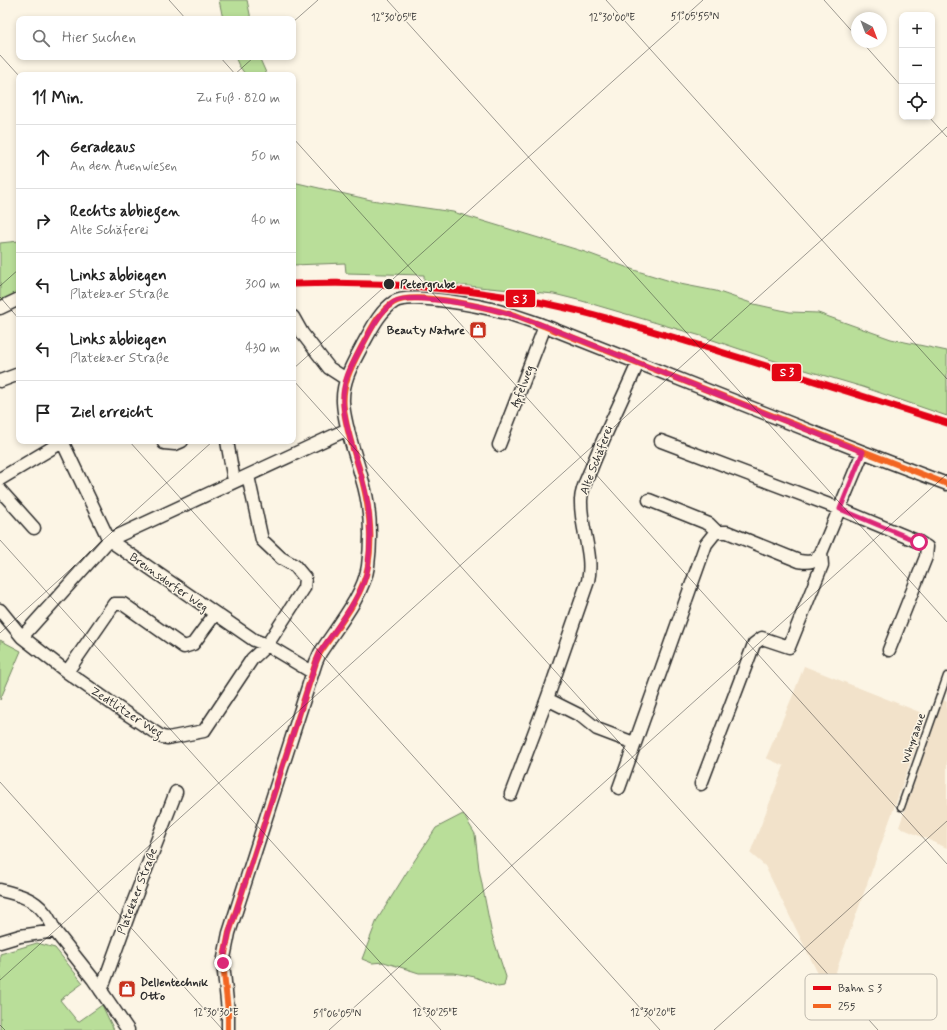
<!DOCTYPE html>
<html lang="de">
<meta charset="utf-8">
<style>
:root{--surface:#fff;--page:#f6f6f6;--text:#222;--muted:#767676;--line:#e0e0e0}
body{margin:0;font-family:Mynerve,sans-serif;background:var(--page);color:var(--text)}
.controls{position:absolute;right:12px;top:12px;display:grid;overflow:hidden;border-radius:8px;box-shadow:0 2px 6px #0003}
.controls button{width:36px;height:36px;display:grid;place-items:center;padding:0;border:0;border-bottom:1px solid var(--line);background:var(--surface);color:var(--text);font:20px sans-serif}
.compass{position:absolute;left:851px;top:12px;width:36px;height:36px;border-radius:50%;background:var(--surface);box-shadow:0 2px 6px #0003;rotate:138deg}
.stop{position:absolute;width:12px;height:12px;margin:-9px;border:3px solid #db2777;border-radius:50%;background:#fff}
.stop.end{background:#db2777;border-color:#fff;box-shadow:0 1px 4px #0008}
.list{margin:0;padding:0;list-style:none}
h2{display:flex;justify-content:space-between;align-items:center;height:52px;margin:0;padding:0 16px;font-size:17px}
h2 small{font-size:13px;font-weight:400;color:var(--muted)}
.list li{display:grid;grid-template-columns:26px 1fr auto;gap:12px;align-items:center;box-sizing:border-box;height:64px;padding:0 16px;border-top:1px solid var(--line)}
.list b{display:block;font-size:15px;white-space:nowrap}
.list p{margin:0;font-size:13px;white-space:nowrap;color:var(--muted)}
.list em{font-size:13px;font-style:normal;color:var(--muted)}
.icon{flex:none;width:22px;height:22px;fill:none;stroke:currentColor;stroke-width:2;stroke-linecap:round;stroke-linejoin:round}
.map{position:relative;flex:none;width:947px;height:1030px;overflow:hidden}
.search{position:absolute;background:var(--surface);box-shadow:0 2px 6px #0003;left:16px;top:16px;width:280px;height:44px;display:flex;align-items:center;gap:10px;box-sizing:border-box;padding:0 14px;border-radius:8px;color:var(--muted);font-size:15px}
.panel{position:absolute;background:var(--surface);box-shadow:0 2px 6px #0003;left:16px;top:72px;width:280px;height:372px;border-radius:8px}
.map>svg:first-child{display:block}
.built{fill:#f2e2ca}
.green{fill:#b9de99;stroke:#728462}
.lines{fill:none;stroke-linecap:round;stroke-linejoin:round}
.service-casing{stroke:#2b2b2b;stroke-width:9}
.minor-casing{stroke:#2b2b2b;stroke-width:15}
.service{stroke:#fcf5e5;stroke-width:6}
.minor{stroke:#fcf5e5;stroke-width:12}
.bus-1-casing{stroke:#fcf5e5;stroke-width:9}
.bus-1{stroke:#f26522;stroke-width:6}
.rail-1-casing{stroke:#fcf5e5;stroke-width:10}
.rail-1{stroke:#e30614;stroke-width:7}
.route{stroke:#db2777;stroke-width:5}
.ticks{fill:none;stroke:#2b2b2b;stroke-width:1;stroke-opacity:0.45}
.stop-dot{fill:#2b2b2b;stroke:#fcf5e5;stroke-width:1.5}
.labels{text-anchor:middle;stroke-width:3;stroke-linejoin:round;paint-order:stroke}
.stop-label{font-size:12px;font-weight:bold;fill:#2b2b2b;stroke:#fcf5e5;text-anchor:start}
.poi-label{font-size:12px;font-weight:bold;fill:#2b2b2b;stroke:#fcf5e5;text-anchor:end}
.street-label{font-size:12px;fill:#2b2b2b;stroke:#fcf5e5}
.key{fill:#fcf5e5;stroke:#bdb8ad;stroke-width:1}
.key-label{font-size:11px;fill:#2b2b2b}
.ticks-label{font-size:10px;text-anchor:middle;fill:#2b2b2b;stroke:#fcf5e5;stroke-width:3;stroke-linejoin:round;paint-order:stroke}
.line-badge{stroke:#fcf5e5;stroke-width:1.5}
.badge-label{font-size:11px;text-anchor:middle;font-weight:bold;fill:#fff}
</style>
<div class="map">
<svg width="947" height="1030" viewBox="0 0 947 1030">
<rect width="100%" height="100%" fill="#fcf5e5"/>
<filter id="ink" filterUnits="userSpaceOnUse"><feTurbulence type="fractalNoise" baseFrequency=".025" numOctaves="2"/><feDisplacementMap in="SourceGraphic" scale="8" xChannelSelector="R" yChannelSelector="G"/><feConvolveMatrix kernelMatrix="1 2 1 2 8 2 1 2 1" color-interpolation-filters="sRGB"/></filter>
<g filter="url(#ink)">
<path class="built" d="M804,666L927,715L828,994L765,866L750,853L784,766L766,758L793,695Z
M943,700L947,702V848L899,827Z"/>
<path class="green" d="M219,0H247L251,19H223Z
M235,57H259L267,75H246L239,66Z
M293,182L371,200L453,212L585,252L634,270L680,284L716,291L754,304L790,312L818,313L891,339L947,351V416L863,387L778,362L701,336L582,301L554,294L424,282V275L346,273L345,263L293,265Z
M19,241V295L0,304V243Z
M0,640L21,651L0,700Z
M463,814L475,834L479,869L492,935L506,977L504,986L498,987L475,977L454,973H419L384,962L372,963L362,959L377,920L407,872L436,828Z
M37,943L55,948L83,983L60,1000L78,1022L102,1005L114,1030H0V954Z"/>
<g class="lines">
<defs>
<path id="service" d="M901,807L947,676"/>
<path id="minor" d="M0,308L19,299
M293,317L302,333L329,368L346,379
M0,381L19,374
M62,441L109,540L254,640L267,645L312,672
M163,441L164,443L175,444L182,441
M227,441L234,481
M661,441L840,509L919,542L927,547L926,557L889,650
M499,445L545,326
M248,476L262,540L281,558L295,566L305,578L304,588L267,645L252,659L204,731L168,738L162,737L124,712L67,672L22,637L109,540L348,429
M0,479L62,442
M0,490L34,528
M649,500L709,524L717,532
M0,610L22,637
M67,672L114,604H123L184,647L193,644L215,614
M547,699L581,716L597,729L634,743
M701,784L754,644L762,638L789,647L822,565L821,553
M619,788L706,544L714,534L717,532H727L799,561C810,563 814,562 821,553L863,452
M511,794L547,699L588,581C594,554 580,528 581,500C581,490 587,478 591,469C605,433 623,398 638,363
M0,890C16,894 34,898 44,912C49,917 52,925 55,931
M0,942L20,936L55,931L93,979L128,1030
M101,991L131,908L176,792
M228,1030V1011L223,963L229,933L316,662L320,653C336,628 364,595 368,566C372,535 371,508 362,479C356,456 344,425 343,402C342,381 353,363 362,346C371,330 379,312 394,302C410,292 482,306 502,312C516,315 530,321 545,326L863,452L947,484"/>
</defs>
<use href="#service" class="service-casing"/>
<use href="#minor" class="minor-casing"/>
<use href="#service" class="service"/>
<use href="#minor" class="minor"/>
<defs>
<path id="bus-1" d="M228,1030V1011L223,963L229,933L316,662L320,653C338,626 362,599 368,566C374,533 368,500 359,468C353,449 346,429 344,409C341,386 351,367 362,346C370,332 378,312 393,303C415,289 493,309 518,316L947,484"/>
</defs>
<use href="#bus-1" class="bus-1-casing"/>
<use href="#bus-1" class="bus-1"/>
<defs>
<path id="rail-1" d="M293,284C370,281 446,286 522,299C590,311 656,332 721,352C796,375 872,399 947,423"/>
</defs>
<use href="#rail-1" class="rail-1-casing"/>
<use href="#rail-1" class="rail-1"/>
</g>
</g>
<g class="lines" filter="url(#ink)">
<path class="route" d="M223,963L229,933L316,662L320,652C336,628 364,595 368,566C372,535 371,508 362,479C356,456 344,425 343,402C342,381 353,363 362,346C371,330 379,312 394,302C410,292 482,306 502,312C516,315 530,321 545,326L863,452L840,509L919,542"/>
</g>
<path class="ticks" d="M169,0L186,19M387,0L947,622M606,0L947,379M824,0L857,37M293,22L318,0M862,42L902,87M0,55L19,76M220,57L236,75M234,75L254,57M929,117L947,137M293,138L947,864M0,286L19,269M0,297L19,319M293,369L703,0M293,380L878,1030M129,441L660,1030M0,540L441,1030M0,633L213,441M0,782L223,1030M0,980L947,127M0,1025L5,1030M329,1030L947,474M714,1030L947,821"/>
<defs>
<symbol id="shop-square" viewBox="-11 -11 22 22"><rect x="-9" y="-9" width="18" height="18" rx="4" fill="#c8321e" stroke="#fcf5e5"/><path d="M-5-2.5h2.3a2.7 3.5 0 0 1 5.4 0H5L5.5 6h-11ZM-1.5-2.5h3a1.5 2.3 0 0 0-3 0Z" fill="#fff"/></symbol>
</defs>
<g fill-rule="evenodd">
<use href="#shop-square" x="468" y="320" width="20" height="20"/>
<use href="#shop-square" x="117" y="979" width="20" height="20"/>
</g>
<circle class="stop-dot" cx="389" cy="284" r="6"/>
<g class="labels">
<g class="stop-label">
<text x="400" y="288">Petergrube</text>
</g>
<g class="poi-label">
<text x="465" y="334">Beauty Nature</text>
<text x="140" y="986" text-anchor="start">Dellentechnik<tspan x="140" dy="14">Otto</tspan></text>
</g>
<g class="street-label">
<text transform="translate(522 386) rotate(-69)" y="4">Apfelweg</text>
<text transform="translate(596 460) rotate(-69)" y="4">Alte Schäferei</text>
<text transform="translate(169 582) rotate(35)" y="4">Breunsdorfer Weg</text>
<text transform="translate(127 712) rotate(33)" y="4">Zedtlitzer Weg</text>
<text transform="translate(913 738) rotate(-71)" y="4">Whyraaue</text>
<text transform="translate(137 891) rotate(-69)" y="4">Platekaer Straße</text>
</g>
</g>
<rect x="805" y="974" width="132" height="46" rx="6" class="key"/>
<rect x="813" y="986" width="18" height="4" fill="#e30614"/>
<rect x="813" y="1004" width="18" height="4" fill="#f26522"/>
<g class="key-label">
<text x="838" y="992">Bahn S 3</text>
<text x="838" y="1010">255</text>
</g>
<g class="ticks-label">
<text x="695" y="20">51°05'55"N</text>
<text x="394" y="21">12°30'05"E</text>
<text x="612" y="21">12°30'00"E</text>
<text x="216" y="1016">12°30'30"E</text>
<text x="435" y="1016">12°30'25"E</text>
<text x="653" y="1016">12°30'20"E</text>
<text x="337" y="1017">51°06'05"N</text>
</g>
<g class="line-badge">
<rect x="505" y="289" width="31" height="19" rx="4" fill="#e30614"/>
<rect x="771" y="363" width="31" height="19" rx="4" fill="#e30614"/>
</g>
<g class="badge-label">
<text x="520" y="303">S 3</text>
<text x="787" y="376">S 3</text>
</g>
</svg>
<div class="controls">
<button>+</button>
<button>−</button>
<button><svg class="icon" aria-label="locate" viewBox="0 0 24 24"><circle cx="12" cy="12" r="6"/><path d="M12 2v4M12 18v4M2 12h4M18 12h4"/></svg></button>
</div>
<svg class="compass" viewBox="-18 -18 36 36"><path d="M0-13l5 13h-10z" fill="#e53935"/><path d="M0 13l5-13h-10z" fill="#767676"/></svg>
<div class="stop" style="left:919px;top:542px"></div>
<div class="stop end" style="left:223px;top:963px"></div>
<div class="search"><svg class="icon" aria-label="search" viewBox="0 0 24 24"><circle cx="10" cy="10" r="6"/><path d="M15 15l6 6"/></svg>Hier suchen</div>
<section class="panel">
<h2>11 Min.<small>Zu Fuß · 820 m</small></h2>
<ul class="list">
<li><svg class="icon" aria-label="ahead" viewBox="0 0 24 24"><path d="M12 20V5M6 11l6-6 6 6"/></svg><div><b>Geradeaus</b><p>An den Auenwiesen</p></div><em>50 m</em></li>
<li><svg class="icon" aria-label="right" viewBox="0 0 24 24"><path d="M7 20v-9h11M14 6l5 5-5 5"/></svg><div><b>Rechts abbiegen</b><p>Alte Schäferei</p></div><em>40 m</em></li>
<li><svg class="icon" aria-label="left" viewBox="0 0 24 24"><path d="M17 20v-9H6M10 6l-5 5 5 5"/></svg><div><b>Links abbiegen</b><p>Platekaer Straße</p></div><em>300 m</em></li>
<li><svg class="icon" aria-label="left" viewBox="0 0 24 24"><path d="M17 20v-9H6M10 6l-5 5 5 5"/></svg><div><b>Links abbiegen</b><p>Platekaer Straße</p></div><em>430 m</em></li>
<li><svg class="icon" aria-label="arrive" viewBox="0 0 24 24"><path d="M6 21V4h12l-3 4 3 4H6"/></svg><div><b>Ziel erreicht</b></div></li>
</ul>
</section>
</div>
